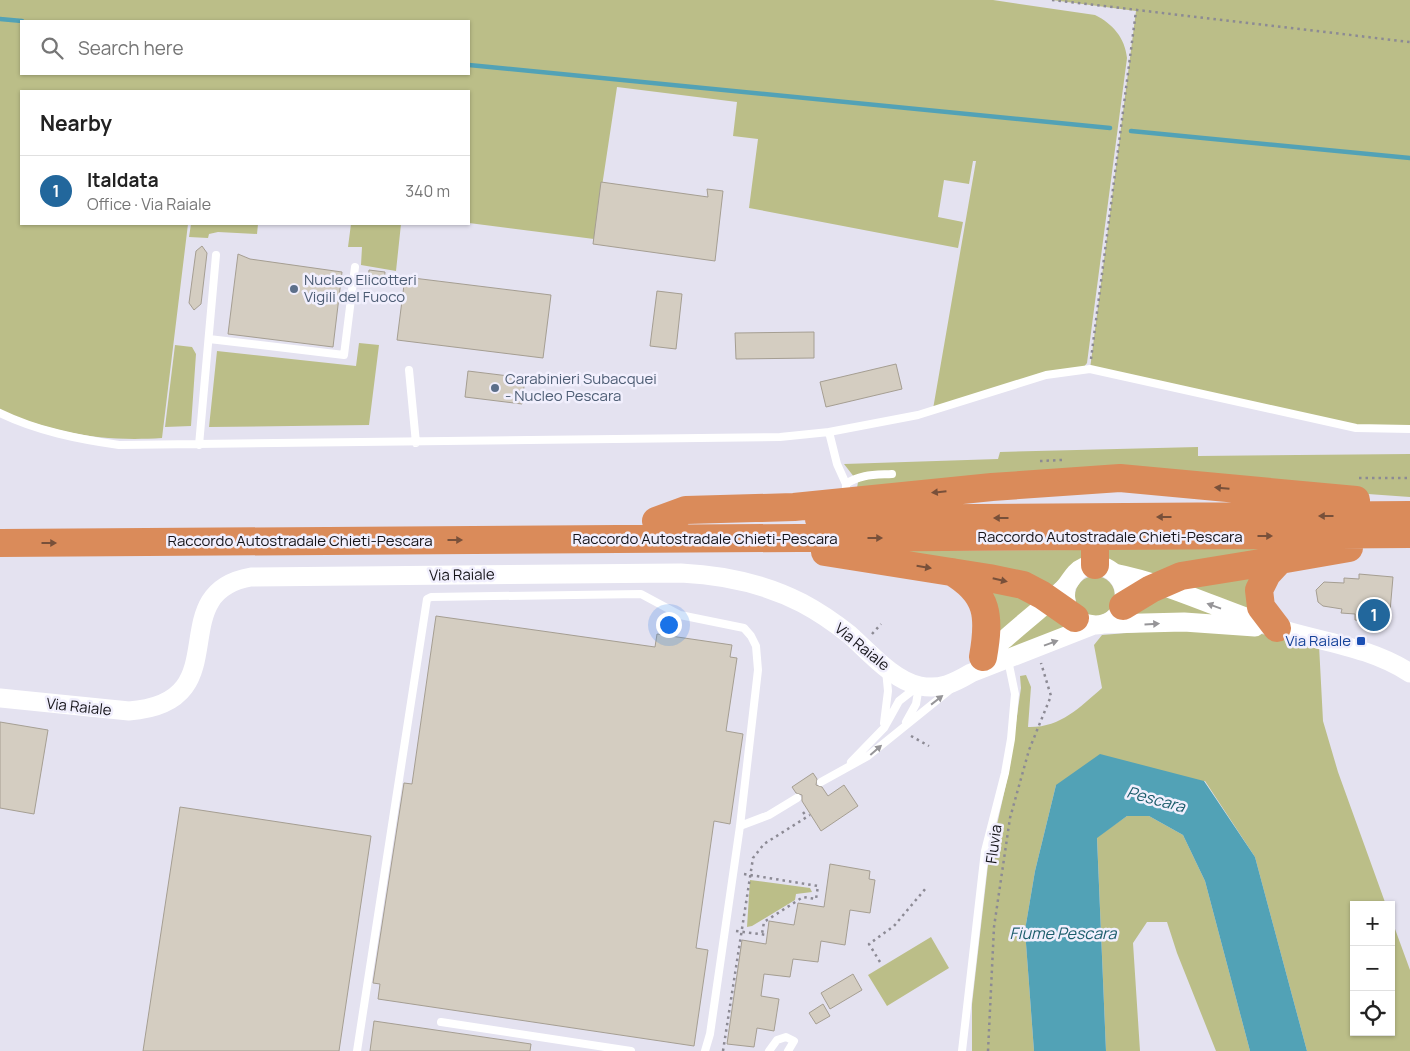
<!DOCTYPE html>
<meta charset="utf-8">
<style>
:root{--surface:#fff;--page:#f6f6f6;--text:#222;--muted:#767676;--line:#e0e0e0;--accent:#22679c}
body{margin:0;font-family:Manrope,sans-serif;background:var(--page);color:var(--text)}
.controls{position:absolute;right:15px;bottom:15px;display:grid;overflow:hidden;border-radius:0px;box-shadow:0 1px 4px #0004}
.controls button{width:45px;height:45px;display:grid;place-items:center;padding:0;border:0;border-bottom:1px solid var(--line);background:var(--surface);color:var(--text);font:25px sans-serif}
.you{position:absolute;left:668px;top:624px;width:18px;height:18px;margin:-12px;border:4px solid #fff;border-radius:50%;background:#1a73e8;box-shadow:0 0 0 8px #1a73e833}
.badge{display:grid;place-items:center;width:32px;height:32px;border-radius:50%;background:var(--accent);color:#fff;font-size:16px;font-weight:700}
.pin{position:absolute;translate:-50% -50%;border:2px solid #fff;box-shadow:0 1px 5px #0006}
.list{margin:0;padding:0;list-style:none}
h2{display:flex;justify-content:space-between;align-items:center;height:65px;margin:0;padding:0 20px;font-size:21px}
h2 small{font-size:16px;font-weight:400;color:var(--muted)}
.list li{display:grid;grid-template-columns:32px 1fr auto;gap:15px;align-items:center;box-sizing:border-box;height:70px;padding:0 20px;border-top:1px solid var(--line)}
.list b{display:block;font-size:19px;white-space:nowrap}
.list p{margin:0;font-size:16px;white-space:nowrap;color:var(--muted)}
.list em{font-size:16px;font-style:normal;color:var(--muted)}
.icon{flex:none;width:28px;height:28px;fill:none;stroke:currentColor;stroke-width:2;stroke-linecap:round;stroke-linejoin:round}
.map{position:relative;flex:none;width:1410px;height:1051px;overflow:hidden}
.search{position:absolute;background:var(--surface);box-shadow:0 1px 4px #0004;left:20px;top:20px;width:450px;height:55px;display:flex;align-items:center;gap:12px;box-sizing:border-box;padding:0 18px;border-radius:0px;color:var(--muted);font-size:19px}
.panel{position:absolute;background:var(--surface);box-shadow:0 1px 4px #0004;left:20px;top:90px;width:450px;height:135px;border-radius:0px}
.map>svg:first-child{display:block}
.green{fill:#bbbe88;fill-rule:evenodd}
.water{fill:#52a2b6}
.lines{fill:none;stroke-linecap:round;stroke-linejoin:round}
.stream{stroke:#52a2b6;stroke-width:4.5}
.building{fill:#d4cdc1;stroke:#a59e92}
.path{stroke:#8c8a94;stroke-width:2.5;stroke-dasharray:2.5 4;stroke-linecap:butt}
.service{stroke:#fff;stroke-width:8}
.tertiary{stroke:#fff;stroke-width:19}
.motorway{stroke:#da8b5a;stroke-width:28}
.oneway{fill:#78503a}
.oneway2{fill:#969598}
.service-dot{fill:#5c6f8a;stroke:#f1effd;stroke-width:2}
.transit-dot{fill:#1a4fb4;stroke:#f1effd;stroke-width:2}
.labels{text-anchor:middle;stroke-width:5;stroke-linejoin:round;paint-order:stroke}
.service-label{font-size:15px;fill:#4e5e75;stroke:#f1effd;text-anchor:start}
.street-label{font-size:15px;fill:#151419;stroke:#f1effd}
.transit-label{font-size:15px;fill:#164399;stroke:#f1effd;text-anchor:end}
.water-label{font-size:16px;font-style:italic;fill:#1c5d6c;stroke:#f1effd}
</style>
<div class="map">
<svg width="1410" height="1051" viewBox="0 0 1410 1051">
<rect width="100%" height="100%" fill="#e4e2f0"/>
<path class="green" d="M0,0H993L1095,15C1113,24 1125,38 1127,58L1087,363L1083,368L933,409L976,161H973L969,184L944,180L938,217L963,222L958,248L749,208L758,139L733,136L737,102L617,87L594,239L469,223V91H21V224H188L162,438C100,442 57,433 0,411ZM21,21H469V74H21Z
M1052,0H1410V429L1356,428L1090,369L1136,11Z
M191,224H258L257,234L218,232L209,234L208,238L189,237Z
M351,224H401L396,271L361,265L362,247H348Z
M359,343L379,345L369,425L209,427L217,351L356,366Z
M175,345L192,347L196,354L191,426L165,427Z
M1198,447V456L1410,454V497L1354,493L857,488L858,482L844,464L998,459L1000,452Z
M1310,548L1158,579L1109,561L1104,549Z
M1082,550L1083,558L1049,589L889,551Z
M1263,569L1258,615L1173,585Z
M1075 596a20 20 0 1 1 40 0a20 20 0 1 1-40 0Z
M981,589L1040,600L992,643Z
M1159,594L1235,619L1120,621Z
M1051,611L1075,629L990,659Z
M1164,630L1251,632L1319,645L1323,721L1338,772L1386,905H1354V1032H1391V918L1410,970V1051H1307L1255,857L1205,781L1056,785L1035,871L1025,930L1034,1051H972V1004L988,865L1009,771L1021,688L1020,676L1026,675L1031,687L1028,727C1060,728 1079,708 1102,688L1094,645L1102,635Z
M1127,816H1149L1183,835L1205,881L1250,1051H1216L1177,953L1167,922H1147L1133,943L1140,1051H1106L1097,837Z
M750,880L810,888L812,892L796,894L795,900L752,926L747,927Z
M931,937L949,968L887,1006L868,975Z"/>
<path class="water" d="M1100,754L1204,781L1255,857L1307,1051H1250L1205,881L1183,835L1149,816H1127L1097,838L1106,1051H1034L1025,930L1035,871L1056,785Z"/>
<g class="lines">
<path class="stream" d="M0,19L22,21
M469,65L1110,128
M1131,131L1410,158"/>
</g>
<path class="building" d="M601,182L708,197L707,189L723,191L715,261L593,244Z
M202,246L207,253L201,304L194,310L189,303L196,251Z
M238,254L250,259L342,272L333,347L228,334Z
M369,270L385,272L384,284L368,282Z
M405,277L551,295L543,358L397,340Z
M657,291L682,294L676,349L650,346Z
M814,332V358L736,359L735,333Z
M896,364L902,389L826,407L820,382Z
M468,371L525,378L522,404L465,397Z
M1359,574L1393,577L1389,623L1355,620V614L1341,613L1342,609L1323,606L1318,602L1316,590L1324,582L1344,583V578L1359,579Z
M436,616L655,647L657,634L732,645L730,657L737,658L726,731L743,734L730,824L714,821L696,948L708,950L694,1046L378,999L380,984L373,983L404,783L412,784Z
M0,722L48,730L34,814L0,808Z
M813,773L817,779L816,785L822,787L828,796L844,785L858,806L821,831L802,801V795L796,793L792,787Z
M180,807L371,836L339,1051H143Z
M830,864L870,871L869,879L875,880L870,913L850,910L845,945L821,941L818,962L793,959L790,977L764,974L761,996L779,999L774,1031L757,1028L754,1047L727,1044L742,940L766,944L769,921L794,925L798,903L824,907Z
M853,974L862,990L830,1009L821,993Z
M823,1004L830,1016L816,1024L809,1013Z
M374,1021L531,1044L530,1051H370Z"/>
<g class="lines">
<path class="path" d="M1052,0L1410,42
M1091,359L1136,11
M1040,461L1062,460
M1359,478H1410
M872,634L881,624
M911,736L929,746
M803,812L807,817
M744,874L818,886L816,899L803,897L764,922L762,934
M736,931L767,935
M880,962L869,944L894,926L926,888
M723,1051L753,858L764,844L810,815
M988,1051L994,927L1010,818L1029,750L1051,696L1041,663"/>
<path class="service" d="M209,339L344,355L355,267
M409,370L416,443
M0,413C37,431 78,439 119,445L780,437L829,432L918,415L1046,375L1090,369L1356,428L1410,429
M829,432L837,464L846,484
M199,445L216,255
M846,497V484C860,474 875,475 892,474
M906,722L916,704L919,686
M884,723L888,691L886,670
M851,762L884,728L899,701L917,687
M821,782L868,756L951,689
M740,826L769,815L797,798
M441,1022L631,1051
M357,1051L427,599L431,597L641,594L680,615L744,628L751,636L756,646L758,670L740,826L710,1034L705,1051
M769,1051L777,1040L786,1037L794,1041L788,1051
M962,1051L985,851L1005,773L1011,739L1015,694L1008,660"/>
<path class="tertiary" d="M1114,573C1170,584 1223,611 1277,628C1322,642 1370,647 1410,673
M1104,624L1184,622L1255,627
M980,660C987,651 997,645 1006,638C1024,622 1043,607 1061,591C1070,584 1072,572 1084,567C1104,559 1127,577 1124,598C1120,639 1059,631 1066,588
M0,698L129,711C242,703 159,593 251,577L681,573C724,575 763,583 802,603C819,612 835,623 850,635C869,652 894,681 920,686C940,690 954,683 971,673L1094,625"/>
<path class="motorway" d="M819,519L1410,515
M656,521L686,510L794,507L992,487L1120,478L1356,500
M0,543L1410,534
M1095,549V565
M825,552L989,578L1023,585L1042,595L1075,618
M952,572C989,594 990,617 983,657
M1123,606L1151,589L1181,576L1280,560
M1277,628L1261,607L1259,590L1267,574L1280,560L1349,548"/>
</g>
<defs><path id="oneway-solid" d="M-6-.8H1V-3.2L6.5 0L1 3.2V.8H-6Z" transform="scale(1.25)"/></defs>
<g class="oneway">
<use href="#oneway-solid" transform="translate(1222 488) rotate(-175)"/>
<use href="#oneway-solid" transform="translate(939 492) rotate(174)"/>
<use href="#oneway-solid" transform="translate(1326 516) rotate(180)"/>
<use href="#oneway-solid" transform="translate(1164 517) rotate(180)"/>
<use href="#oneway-solid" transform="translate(1001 518) rotate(180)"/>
<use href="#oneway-solid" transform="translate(1265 536)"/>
<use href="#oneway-solid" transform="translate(875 538)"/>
<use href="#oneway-solid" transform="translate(455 540)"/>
<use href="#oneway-solid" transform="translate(49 543)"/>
<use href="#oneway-solid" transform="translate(924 567) rotate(9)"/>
<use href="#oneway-solid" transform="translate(1000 580) rotate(13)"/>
</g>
<g class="oneway2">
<use href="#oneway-solid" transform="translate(1214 606) rotate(-160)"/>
<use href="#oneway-solid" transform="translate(1152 624) rotate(-3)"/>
<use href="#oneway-solid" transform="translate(1051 643) rotate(-20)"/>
<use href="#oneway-solid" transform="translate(937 700) rotate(-38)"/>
<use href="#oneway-solid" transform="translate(876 750) rotate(-41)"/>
</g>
<g class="service-dot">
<circle cx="294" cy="289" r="5"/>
<circle cx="495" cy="388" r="5"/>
</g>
<rect class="transit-dot" x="1356" y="636" width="10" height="10" rx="2.5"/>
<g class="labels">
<g class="service-label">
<text x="304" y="285">Nucleo Elicotteri<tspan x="304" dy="17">Vigili del Fuoco</tspan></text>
<text x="505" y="384">Carabinieri Subacquei<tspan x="505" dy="17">- Nucleo Pescara</tspan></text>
</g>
<g class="street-label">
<text x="1110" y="542">Raccordo Autostradale Chieti-Pescara</text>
<text x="705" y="544">Raccordo Autostradale Chieti-Pescara</text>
<text x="300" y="546">Raccordo Autostradale Chieti-Pescara</text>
<text transform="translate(462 575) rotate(-1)" y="5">Via Raiale</text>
<text transform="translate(862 647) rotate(39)" y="5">Via Raiale</text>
<text transform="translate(79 707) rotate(6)" y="5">Via Raiale</text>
<text transform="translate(994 844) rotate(-82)" y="5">Fluvia</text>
</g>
<g class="transit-label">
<text x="1351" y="646">Via Raiale</text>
</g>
<g class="water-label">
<text transform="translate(1156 799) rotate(15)" y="6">Pescara</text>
<text x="1063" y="939">Fiume Pescara</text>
</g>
</g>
</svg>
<div class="controls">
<button>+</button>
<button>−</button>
<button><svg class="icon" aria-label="locate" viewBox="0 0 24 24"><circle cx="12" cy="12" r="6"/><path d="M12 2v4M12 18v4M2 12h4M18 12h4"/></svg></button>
</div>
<div class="you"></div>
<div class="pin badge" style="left:1374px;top:615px">1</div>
<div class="search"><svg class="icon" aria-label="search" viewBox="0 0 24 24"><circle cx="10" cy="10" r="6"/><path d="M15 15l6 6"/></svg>Search here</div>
<section class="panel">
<h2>Nearby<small></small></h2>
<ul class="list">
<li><span class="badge">1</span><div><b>Italdata</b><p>Office · Via Raiale</p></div><em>340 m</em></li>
</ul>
</section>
</div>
